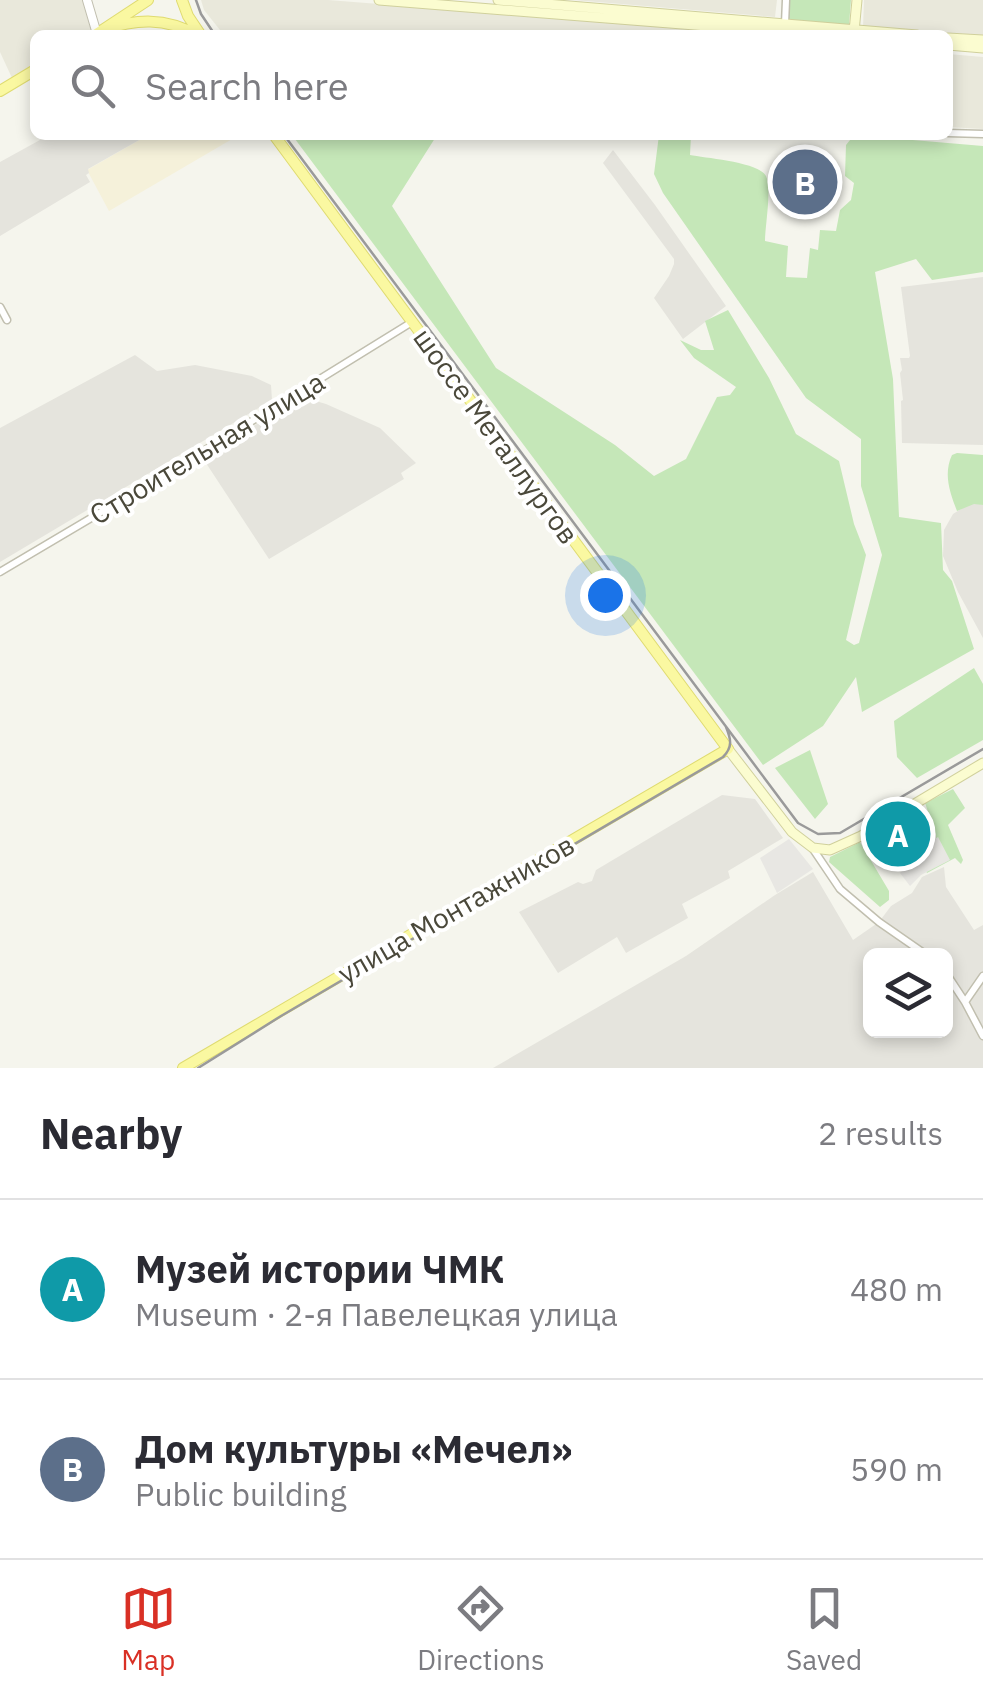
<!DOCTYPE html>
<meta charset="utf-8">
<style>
:root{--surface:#fff;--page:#f2f2f3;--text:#2b2b33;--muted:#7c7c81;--line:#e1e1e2;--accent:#d93025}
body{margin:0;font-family:"IBM Plex Sans",sans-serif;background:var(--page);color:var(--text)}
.controls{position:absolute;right:30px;bottom:30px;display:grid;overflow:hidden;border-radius:15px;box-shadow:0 5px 15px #0003}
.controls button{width:90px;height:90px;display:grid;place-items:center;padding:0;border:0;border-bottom:2px solid var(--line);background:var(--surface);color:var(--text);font:50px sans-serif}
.you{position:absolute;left:605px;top:595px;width:35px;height:35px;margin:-25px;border:8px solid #fff;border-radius:50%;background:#1a73e8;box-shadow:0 0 0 15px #1a73e833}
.badge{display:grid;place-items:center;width:65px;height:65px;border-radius:50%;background:var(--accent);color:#fff;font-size:32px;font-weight:700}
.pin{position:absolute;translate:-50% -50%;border:5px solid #fff;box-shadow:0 2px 10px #0006}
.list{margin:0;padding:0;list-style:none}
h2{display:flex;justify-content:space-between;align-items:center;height:130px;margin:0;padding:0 40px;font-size:42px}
h2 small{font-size:32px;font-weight:400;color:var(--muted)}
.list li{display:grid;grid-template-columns:65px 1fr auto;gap:30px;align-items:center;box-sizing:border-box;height:180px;padding:0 40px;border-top:2px solid var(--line)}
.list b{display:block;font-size:38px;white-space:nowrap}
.list p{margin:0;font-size:32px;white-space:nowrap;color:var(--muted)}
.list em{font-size:32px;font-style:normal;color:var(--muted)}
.icon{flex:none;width:55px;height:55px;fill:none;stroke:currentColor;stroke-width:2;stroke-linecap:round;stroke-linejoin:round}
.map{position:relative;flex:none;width:983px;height:1068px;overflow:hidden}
.search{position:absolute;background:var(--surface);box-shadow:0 5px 15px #0003;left:30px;right:30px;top:30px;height:110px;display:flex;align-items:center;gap:25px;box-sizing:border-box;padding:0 35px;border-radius:15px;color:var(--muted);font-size:38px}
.sheet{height:490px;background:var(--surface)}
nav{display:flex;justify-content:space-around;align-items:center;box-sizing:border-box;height:140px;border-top:2px solid var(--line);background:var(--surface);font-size:28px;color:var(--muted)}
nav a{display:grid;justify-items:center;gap:5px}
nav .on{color:var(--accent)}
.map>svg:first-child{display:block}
.residential{fill:#e9e8db}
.commercial{fill:#f5f1da}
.industrial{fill:#e5e4dd;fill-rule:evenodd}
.green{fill:#c5e7b8}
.parking{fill:#e8e7e3}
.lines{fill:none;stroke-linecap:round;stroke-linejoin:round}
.minor-casing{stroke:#c1bfaf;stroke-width:9}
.tertiary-casing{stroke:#c1bfaf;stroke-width:10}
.secondary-casing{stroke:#d0d09c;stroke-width:11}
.primary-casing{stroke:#dfdb71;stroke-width:12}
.minor{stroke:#fff;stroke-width:6}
.tertiary{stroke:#fff;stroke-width:8}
.secondary{stroke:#fbfcd0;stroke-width:9}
.primary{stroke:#faf8a1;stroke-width:10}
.tram{stroke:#9a9a9a;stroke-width:2.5}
.labels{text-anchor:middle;stroke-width:8;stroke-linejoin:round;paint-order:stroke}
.street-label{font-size:28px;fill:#4a483a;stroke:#fff}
</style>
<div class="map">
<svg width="983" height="1068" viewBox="0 0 983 1068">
<rect width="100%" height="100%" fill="#f5f5ed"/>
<path class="residential" d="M0,0H83L91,31L84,35H35V64L12,78L0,52Z
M201,0H328L775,35H224L204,10Z
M574,0H777L775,17Z
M864,0H983V37L863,28Z
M948,54L983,57V129L948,127Z"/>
<path class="commercial" d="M148,135L153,136L239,135L109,211L87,170Z"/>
<path class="industrial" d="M49,135H148L88,169L89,173L86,175L90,182L0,236V162Z
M613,150L655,205L726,306L683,339L654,298L669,276L674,264V259L603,163Z
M983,277V445L902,443L901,401L903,400L900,373L902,370L900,358H909L910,356L901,287Z
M135,355L157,371L195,365L252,376L271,385L272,400L0,562V428Z
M302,397L326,404L380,428L416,463L401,473L404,479L269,559L202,457Z
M972,502L983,505V638L958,592L943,556L944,530L953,514Z
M722,795L755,799L783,838L728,871L730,878L682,904L688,918L626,953L617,937L558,973L519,912L578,882L583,884L592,881L596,870Z
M944,867L946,887L974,930L983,925V1068H493L686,956L775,895L813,872L853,940L879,922L891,906L912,893L922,877ZM870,956H946V1030H870Z"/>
<path class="green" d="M789,0H851L849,25L787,20Z
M292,135H437L392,206L496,368L615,445L654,476L686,459L717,397L730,395L736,387L694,358L680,340L701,350H714L705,321L728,310L769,378L796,434L839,461L854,524L866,555L846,640L854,645L859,643L882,555L861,486V439L806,398L663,193L654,174L659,135H691L690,155C705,158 759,162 766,176C772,189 765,226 765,241L788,246L786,277L807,278L810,248L818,250L820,230L836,231L840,210L851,200L854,183L845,176L846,145L854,135L983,146V272L932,280L916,259L875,272L893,379L899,517L941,523L943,570L952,581L974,649L862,712L856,677L823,726L763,765Z
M957,453L983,455V505L974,504L957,511C950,493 943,474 952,455Z
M974,668L983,684V740L917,778L897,757L894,721Z
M810,750L828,804L815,819L775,768Z
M953,789L965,808L948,825L963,860L961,864L955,858L927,873L919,859H907L904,855L914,849L921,852L936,844V835L925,803Z
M860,842L889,891V900L880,907L829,862L830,857Z"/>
<path class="parking" d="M938,837L950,860L921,875L910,886L900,873L907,866L903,859Z
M789,839L813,869L777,893L760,858Z"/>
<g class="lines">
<defs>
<path id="minor" d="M785,24L786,0
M948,133L983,134
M0,307L7,320
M0,572L184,463L412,322
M813,849L840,889L879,922L928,956
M946,973L965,1002L983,1036
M965,1002L983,976"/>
<path id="tertiary" d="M87,0L97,34"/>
<path id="secondary" d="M379,0L820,35
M498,0L917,35
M854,32L857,0
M948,38L983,40
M948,45L983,48
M728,749L792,832L813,848L830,850L861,836L983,763"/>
<path id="primary" d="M182,0L188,16L200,34
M103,30C136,19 165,17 197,35
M95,35L148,0
M0,91L35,70
M183,1068L728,749L274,135"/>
</defs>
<use href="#minor" class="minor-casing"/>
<use href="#tertiary" class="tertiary-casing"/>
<use href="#secondary" class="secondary-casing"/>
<use href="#primary" class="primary-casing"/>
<use href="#minor" class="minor"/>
<use href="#tertiary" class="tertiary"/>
<use href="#secondary" class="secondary"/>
<use href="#primary" class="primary"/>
<path class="tram" d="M196,0L201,14L215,35
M284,135L798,823L818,834L840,833L983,749
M198,1068L281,1016L723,757C733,747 731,739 726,727"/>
</g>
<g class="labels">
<g class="street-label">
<text transform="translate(496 436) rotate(54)" y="10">шоссе Металлургов</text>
<text transform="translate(207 448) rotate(-31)" y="10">Строительная улица</text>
<text transform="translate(456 909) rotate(-30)" y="10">улица Монтажников</text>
</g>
</g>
</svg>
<div class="controls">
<button><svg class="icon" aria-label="layers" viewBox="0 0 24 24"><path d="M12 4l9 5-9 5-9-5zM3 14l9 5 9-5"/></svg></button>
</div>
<div class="you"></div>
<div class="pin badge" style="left:898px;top:834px;background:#0f9aa8">A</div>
<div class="pin badge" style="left:805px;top:182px;background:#5c6f8a">B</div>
<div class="search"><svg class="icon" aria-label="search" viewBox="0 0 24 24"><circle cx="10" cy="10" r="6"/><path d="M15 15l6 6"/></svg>Search here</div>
</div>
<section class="sheet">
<h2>Nearby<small>2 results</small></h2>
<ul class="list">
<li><span class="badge" style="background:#0f9aa8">A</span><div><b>Музей истории ЧМК</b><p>Museum · 2-я Павелецкая улица</p></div><em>480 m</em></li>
<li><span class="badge" style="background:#5c6f8a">B</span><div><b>Дом культуры «Мечел»</b><p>Public building</p></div><em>590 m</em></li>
</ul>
</section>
<nav>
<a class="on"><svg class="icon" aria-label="map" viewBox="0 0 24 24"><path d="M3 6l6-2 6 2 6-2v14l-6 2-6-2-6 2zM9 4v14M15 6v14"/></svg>Map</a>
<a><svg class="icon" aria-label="directions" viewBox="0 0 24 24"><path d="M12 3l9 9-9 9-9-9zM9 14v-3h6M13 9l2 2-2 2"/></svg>Directions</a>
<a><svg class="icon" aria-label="saved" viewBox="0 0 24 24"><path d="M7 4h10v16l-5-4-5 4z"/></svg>Saved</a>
</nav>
